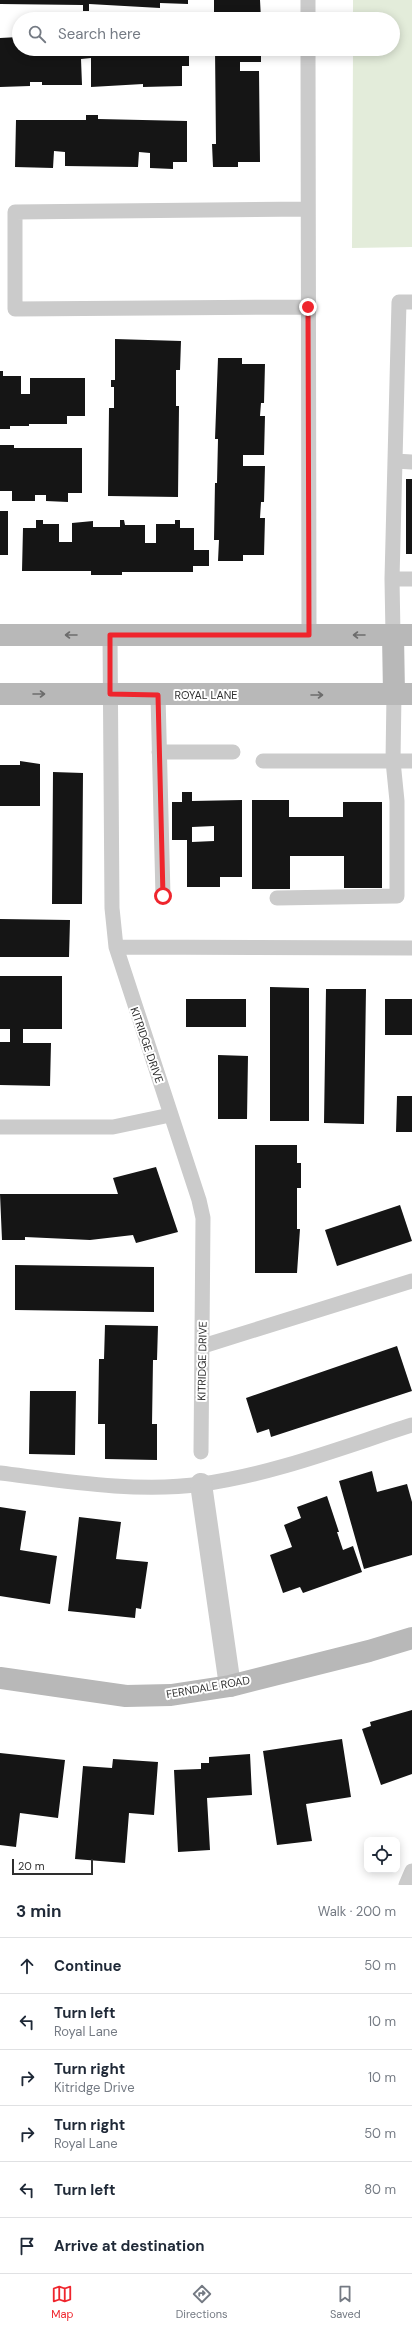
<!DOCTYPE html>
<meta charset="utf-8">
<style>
:root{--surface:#fff;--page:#f2f2f3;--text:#1f2937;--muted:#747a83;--line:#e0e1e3;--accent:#ef252d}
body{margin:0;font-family:"DM Sans",sans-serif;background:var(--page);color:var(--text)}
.controls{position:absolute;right:12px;bottom:12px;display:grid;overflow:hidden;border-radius:8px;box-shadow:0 2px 10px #0003}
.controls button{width:36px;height:36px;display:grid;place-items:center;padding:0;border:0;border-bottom:1px solid var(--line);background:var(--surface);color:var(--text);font:20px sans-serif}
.scale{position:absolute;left:12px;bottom:10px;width:81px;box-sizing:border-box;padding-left:4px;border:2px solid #2e2e2e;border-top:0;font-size:11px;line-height:14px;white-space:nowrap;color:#2e2e2e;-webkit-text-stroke:3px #fff;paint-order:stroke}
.stop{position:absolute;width:12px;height:12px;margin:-9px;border:3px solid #ef252d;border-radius:50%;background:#fff}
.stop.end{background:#ef252d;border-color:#fff;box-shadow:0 1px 4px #0008}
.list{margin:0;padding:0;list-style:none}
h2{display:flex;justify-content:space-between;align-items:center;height:52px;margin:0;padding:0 16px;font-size:17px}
h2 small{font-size:13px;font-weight:400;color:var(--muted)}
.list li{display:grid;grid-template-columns:26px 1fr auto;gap:12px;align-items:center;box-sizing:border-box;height:56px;padding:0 16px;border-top:1px solid var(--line)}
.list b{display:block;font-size:15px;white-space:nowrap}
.list p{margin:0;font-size:13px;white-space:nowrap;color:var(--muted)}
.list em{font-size:13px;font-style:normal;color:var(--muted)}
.icon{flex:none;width:22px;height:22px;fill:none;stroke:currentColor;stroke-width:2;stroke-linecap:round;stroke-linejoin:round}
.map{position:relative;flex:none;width:412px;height:1885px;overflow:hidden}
.search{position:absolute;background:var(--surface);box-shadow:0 2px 10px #0003;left:12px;right:12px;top:12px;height:44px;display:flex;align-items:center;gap:10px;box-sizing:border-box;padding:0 14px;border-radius:22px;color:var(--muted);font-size:15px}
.sheet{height:388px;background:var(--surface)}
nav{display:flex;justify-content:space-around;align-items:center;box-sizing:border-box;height:56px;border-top:1px solid var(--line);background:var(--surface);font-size:11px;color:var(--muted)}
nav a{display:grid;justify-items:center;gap:2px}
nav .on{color:var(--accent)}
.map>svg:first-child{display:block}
.green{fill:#e3ecda}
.building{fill:#151515;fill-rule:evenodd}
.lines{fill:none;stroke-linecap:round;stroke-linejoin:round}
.lane{stroke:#cbcbcb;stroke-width:15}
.street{stroke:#cbcbcb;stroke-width:22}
.secondary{stroke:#b8b8b8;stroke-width:22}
.oneway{stroke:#6c6c6c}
.route{stroke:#ef252d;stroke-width:5}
.labels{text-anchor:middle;stroke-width:4;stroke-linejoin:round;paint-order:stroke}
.street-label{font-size:11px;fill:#2e2e2e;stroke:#fff}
</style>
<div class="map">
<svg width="412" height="1885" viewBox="0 0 412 1885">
<rect width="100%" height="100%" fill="#fff"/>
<path class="green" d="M353,0H412V247L352,248L353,49H393V19H353Z"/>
<path class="building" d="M0,0H188V4L160,3V8L89,4V11H83V5L0,4Z
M214,0H260L261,19H214Z
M19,37V49H189V66H182V86L143,87V84L91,87V58L81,59L82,85H42V82H30V86L0,87V38Z
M215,49H261V62H240V71H259L260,162H238V167H213L212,144H216Z
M86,115H98V119L187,121V162H173V169L150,168V153L139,152L138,167L65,166V152L54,151L53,168L15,167L16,120H86Z
M115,339L181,341L180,370H176V406H179L178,497L108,496L109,408H114V387H111V380H115Z
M218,358H242V364H265L264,403H261L260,416H265L264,455H243V466H265L264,502H261L260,518H265L264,555H243V561H218L219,540H214L215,483H217L218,439H215Z
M0,371H3V376H21V394H30V378H85V416H67V424H29V426H10V429H0Z
M0,445H14V448H82V493H68V502L46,501V495H35V501H12V491H0Z
M406,479H412V554H406Z
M0,511H8V555H0Z
M36,520H43V524H59V542H72V523L93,521V527H120V520H124L125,525H145V543H156V524H175V520H180V528H194V550H209V566H193V572H122V575H91V571H22L23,528H36Z
M20,761L40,764V806H0V765H20Z
M53,772L83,773L82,904H52Z
M182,792H192V801L242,800V877H220V887H187V840H172V802H182ZM214,826V841L192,842V827Z
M252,800H289V817H343V802H382V888H344V856H290V889H252Z
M0,919L70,920L69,957H0Z
M0,976H62V1029H23V1043H51L50,1086L0,1085V1042H10V1029H0Z
M270,987L309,988V1121H270Z
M326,989H366L364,1124L324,1123Z
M186,999H246V1027H186Z
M385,999H412V1035H385Z
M218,1055L248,1056L247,1119H218Z
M397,1096H412V1132H396Z
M255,1145H297V1163H301V1188H297V1229H300L297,1273H255Z
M156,1167L178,1232L136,1243L133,1235L90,1240L25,1237V1240H2L0,1194H118L113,1178Z
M400,1205L412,1241L337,1266L325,1230Z
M15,1265L154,1267V1312L15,1310Z
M105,1325L158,1326L157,1360H153L152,1424H157V1460L105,1459V1424H98L99,1359H104Z
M397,1346L412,1391L271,1437L269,1429L257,1433L246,1398Z
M30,1391H76L75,1455L29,1454Z
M372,1471L377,1492L407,1484L412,1502V1555L364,1569L339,1481Z
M327,1496L339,1532H337L343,1550L353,1546L362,1572L303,1593L300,1587L283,1593L270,1555L292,1547L284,1525L301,1518L297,1507Z
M0,1507L26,1511L20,1550L57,1556L50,1604L0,1596Z
M79,1517L121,1522L116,1559L148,1562L141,1609L136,1608L135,1618L68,1611Z
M412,1710V1774L381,1785L362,1729L371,1726L370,1722Z
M342,1739L351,1797L306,1804L312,1841L277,1845L263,1751Z
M0,1753L65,1760L58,1818L20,1813L16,1847L0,1845Z
M250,1754L252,1795L207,1798L210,1850L178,1852L174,1770L201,1769V1763H209V1757Z
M113,1759L158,1762L154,1815L129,1813L125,1863L75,1859L83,1766L112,1768Z"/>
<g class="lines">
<path class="lane" d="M308,0V19
M308,49L309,635
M308,209L15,212V309L308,307
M395,461L412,462
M392,579H412
M110,635L112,908L116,947L199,1200L203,1218L201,1452
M393,635L392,579L399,302H412
M158,695L163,896
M159,752H233
M263,761H412
M277,898L397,896V801L393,761L394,694
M116,947L412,948
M0,1127H113L170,1115
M203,1346L412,1281
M0,1473C65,1481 137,1493 202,1484C274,1474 343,1447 412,1425
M406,1885L412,1871"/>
<path class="street" d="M201,1484L230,1686"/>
<path class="secondary" d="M0,635H412
M393,635L394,694
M0,694H412
M0,1678L126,1696L171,1695L230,1686L369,1651L412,1638"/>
</g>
<defs><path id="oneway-shaft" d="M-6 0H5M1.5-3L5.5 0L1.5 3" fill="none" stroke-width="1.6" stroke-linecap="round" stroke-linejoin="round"/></defs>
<g class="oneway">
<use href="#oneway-shaft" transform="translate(71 635) rotate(180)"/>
<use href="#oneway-shaft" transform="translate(359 635) rotate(180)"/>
<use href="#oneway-shaft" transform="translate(39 694)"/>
<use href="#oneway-shaft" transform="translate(317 695)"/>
</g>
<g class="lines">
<path class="route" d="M163,896L158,695L110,694V635H309L308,307"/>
</g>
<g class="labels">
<g class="street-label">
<text x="206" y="699">ROYAL LANE</text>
<text transform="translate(147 1045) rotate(71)" y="4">KITRIDGE DRIVE</text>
<text transform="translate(202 1361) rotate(-89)" y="4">KITRIDGE DRIVE</text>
<text transform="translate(208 1687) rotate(-10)" y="4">FERNDALE ROAD</text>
</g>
</g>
</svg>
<div class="controls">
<button><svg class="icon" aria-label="locate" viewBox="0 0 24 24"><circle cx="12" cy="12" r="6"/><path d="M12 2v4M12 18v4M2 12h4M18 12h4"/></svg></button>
</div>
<div class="scale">20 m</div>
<div class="stop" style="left:163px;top:896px"></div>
<div class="stop end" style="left:308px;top:307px"></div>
<div class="search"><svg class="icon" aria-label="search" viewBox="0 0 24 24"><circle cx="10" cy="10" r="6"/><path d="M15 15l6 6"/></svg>Search here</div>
</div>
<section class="sheet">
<h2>3 min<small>Walk · 200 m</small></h2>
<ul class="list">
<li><svg class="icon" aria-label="ahead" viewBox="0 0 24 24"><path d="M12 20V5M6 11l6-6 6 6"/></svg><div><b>Continue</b></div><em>50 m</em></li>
<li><svg class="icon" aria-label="left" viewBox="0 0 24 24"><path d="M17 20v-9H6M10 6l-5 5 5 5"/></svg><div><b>Turn left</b><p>Royal Lane</p></div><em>10 m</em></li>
<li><svg class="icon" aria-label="right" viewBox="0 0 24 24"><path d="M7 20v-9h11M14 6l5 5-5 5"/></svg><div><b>Turn right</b><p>Kitridge Drive</p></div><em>10 m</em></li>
<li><svg class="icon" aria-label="right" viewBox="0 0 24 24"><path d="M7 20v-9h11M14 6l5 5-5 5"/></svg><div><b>Turn right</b><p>Royal Lane</p></div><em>50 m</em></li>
<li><svg class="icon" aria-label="left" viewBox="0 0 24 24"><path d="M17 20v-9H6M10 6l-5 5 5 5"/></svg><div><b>Turn left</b></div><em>80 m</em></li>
<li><svg class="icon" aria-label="arrive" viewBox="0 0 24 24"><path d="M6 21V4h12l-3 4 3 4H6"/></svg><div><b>Arrive at destination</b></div></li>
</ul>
</section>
<nav>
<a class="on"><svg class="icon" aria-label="map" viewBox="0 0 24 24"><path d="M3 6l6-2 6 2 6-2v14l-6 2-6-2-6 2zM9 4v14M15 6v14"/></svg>Map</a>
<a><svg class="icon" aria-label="directions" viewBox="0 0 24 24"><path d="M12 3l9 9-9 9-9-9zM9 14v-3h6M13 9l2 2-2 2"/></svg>Directions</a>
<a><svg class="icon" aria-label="saved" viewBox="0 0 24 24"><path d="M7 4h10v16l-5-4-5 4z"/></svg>Saved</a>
</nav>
